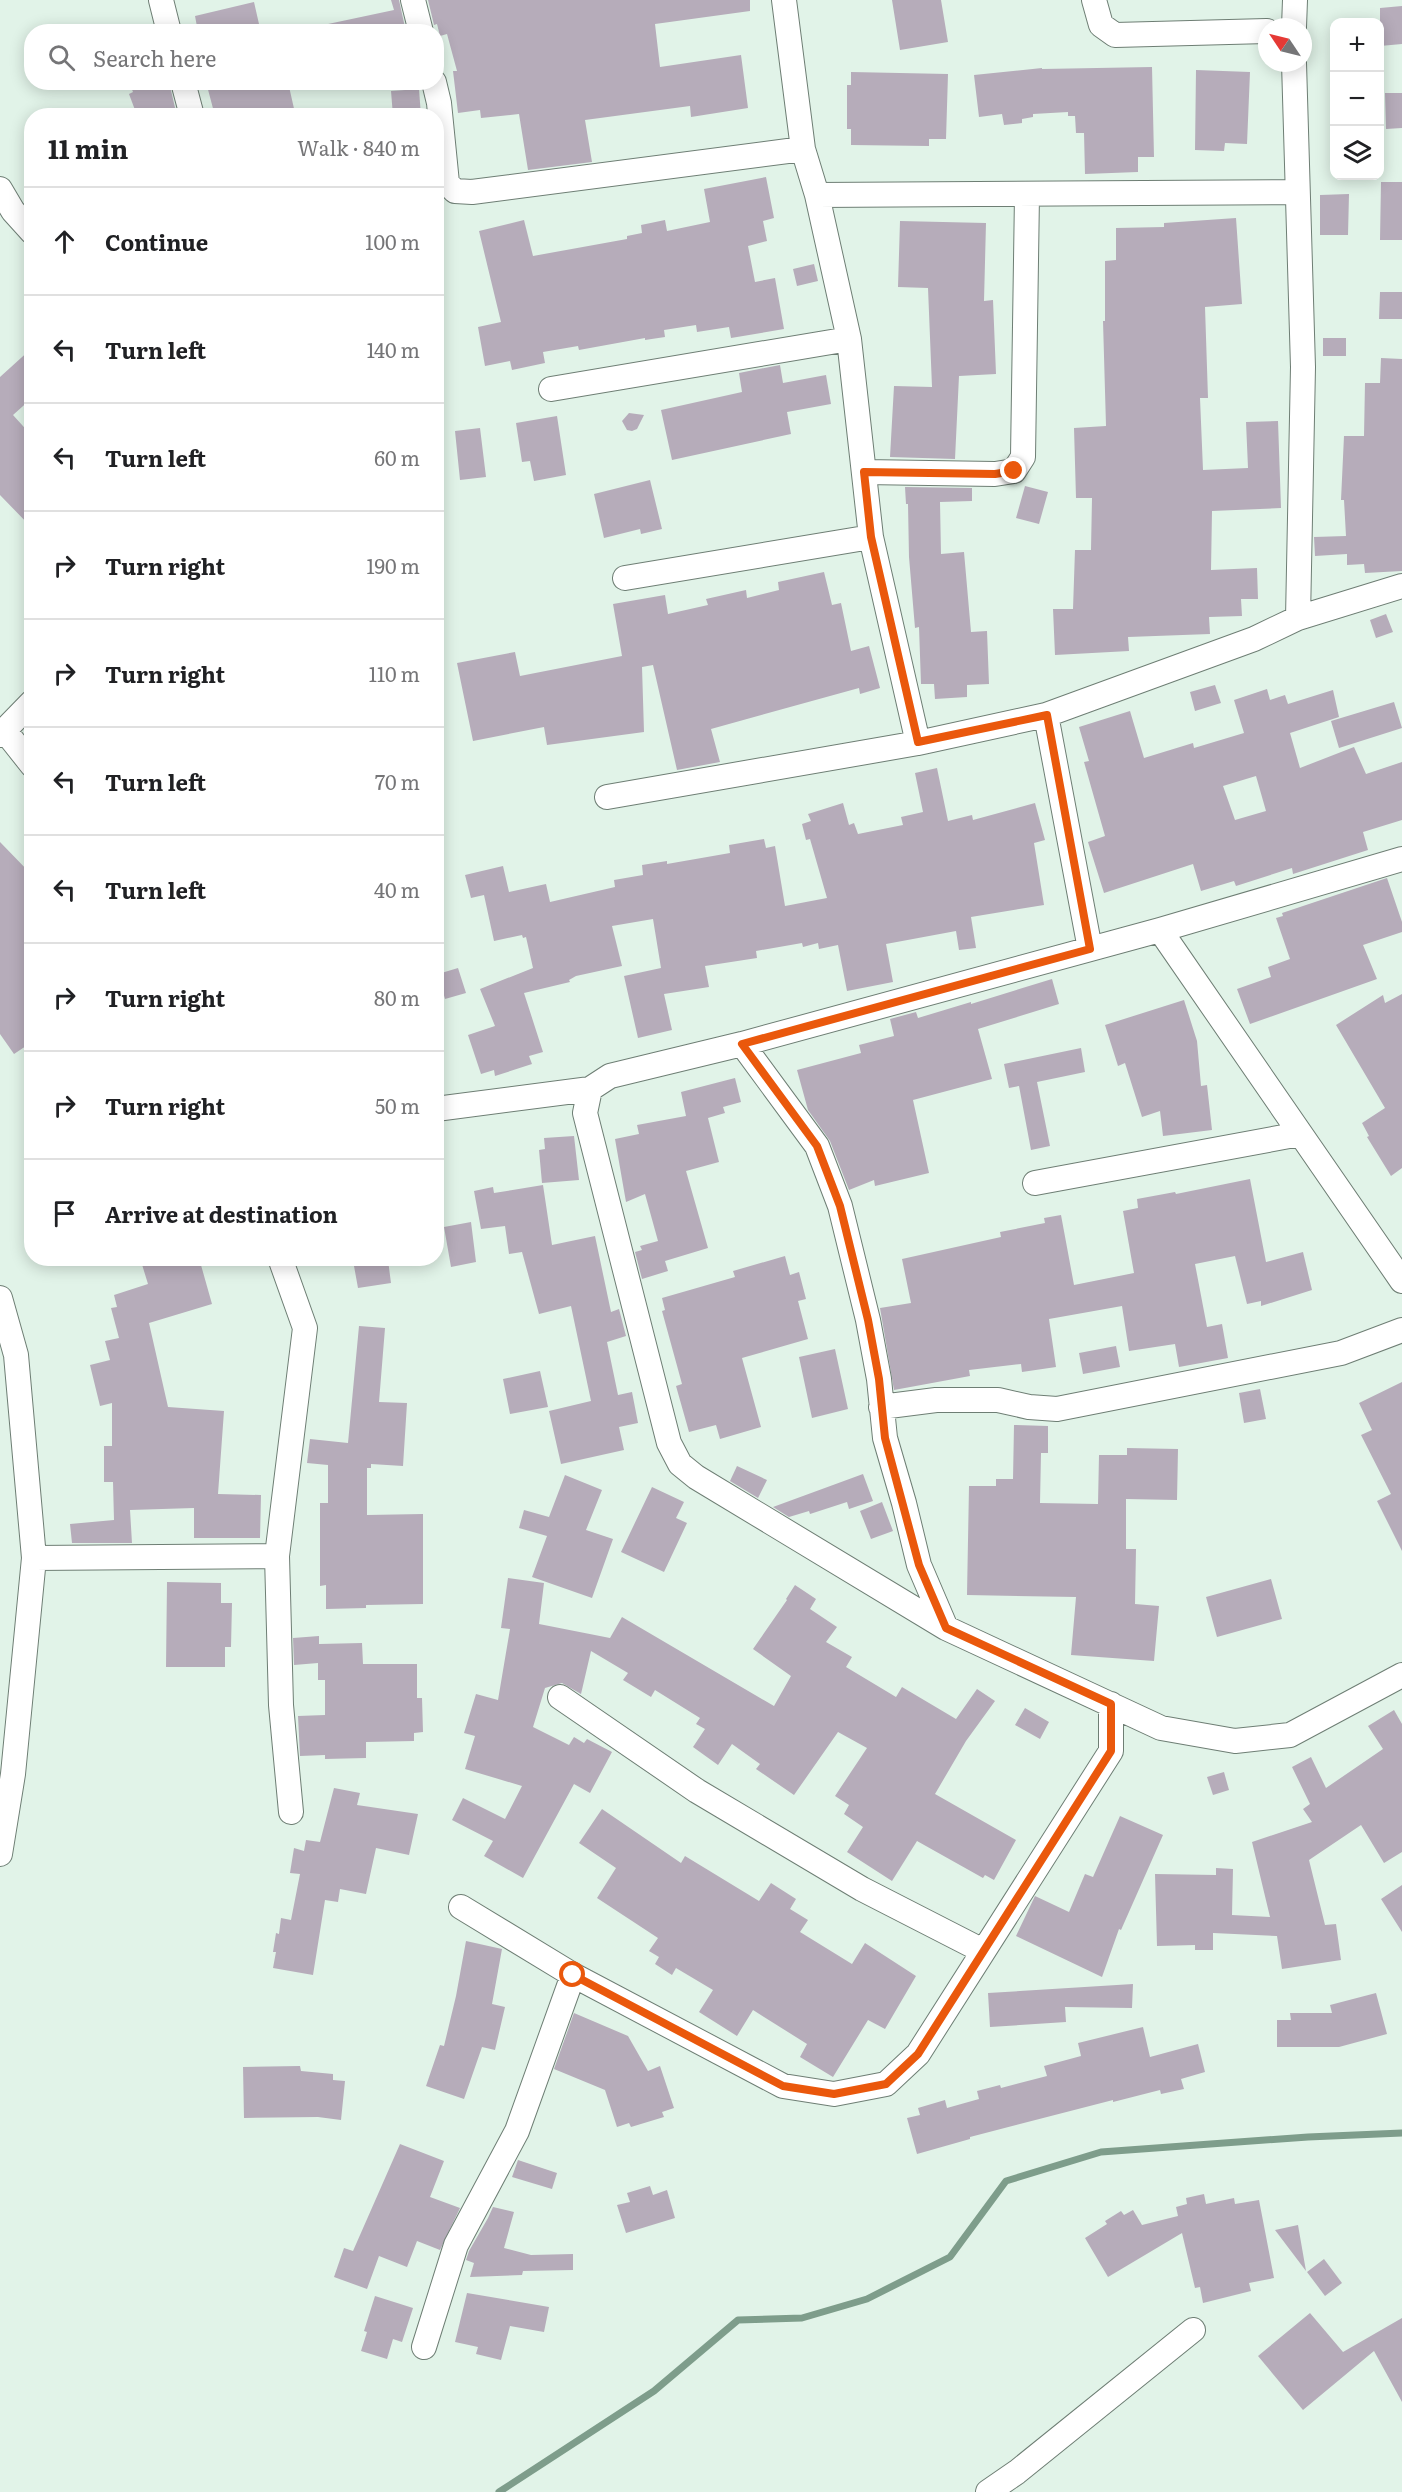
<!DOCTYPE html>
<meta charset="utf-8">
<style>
:root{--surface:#fff;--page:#f2f2f2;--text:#202124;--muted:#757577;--line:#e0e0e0}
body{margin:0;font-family:Literata,serif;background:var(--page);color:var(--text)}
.controls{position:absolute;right:18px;top:18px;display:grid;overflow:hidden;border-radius:12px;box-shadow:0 3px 15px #0003}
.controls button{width:54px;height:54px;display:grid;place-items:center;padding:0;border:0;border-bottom:2px solid var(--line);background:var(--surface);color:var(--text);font:30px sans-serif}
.compass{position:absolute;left:1258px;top:18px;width:54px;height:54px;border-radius:50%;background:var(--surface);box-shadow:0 3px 15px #0003;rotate:305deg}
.stop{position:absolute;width:18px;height:18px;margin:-14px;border:4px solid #ea580c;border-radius:50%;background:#fff}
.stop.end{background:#ea580c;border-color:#fff;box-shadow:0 2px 6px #0008}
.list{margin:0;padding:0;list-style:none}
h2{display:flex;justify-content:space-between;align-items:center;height:78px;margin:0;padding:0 24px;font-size:26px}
h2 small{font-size:20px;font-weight:400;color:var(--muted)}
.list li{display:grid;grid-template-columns:39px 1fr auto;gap:18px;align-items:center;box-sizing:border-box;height:108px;padding:0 24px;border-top:2px solid var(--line)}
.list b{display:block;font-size:22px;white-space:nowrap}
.list em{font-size:20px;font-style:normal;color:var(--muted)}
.icon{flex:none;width:33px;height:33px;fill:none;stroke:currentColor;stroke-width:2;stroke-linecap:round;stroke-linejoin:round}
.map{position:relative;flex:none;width:1402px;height:2492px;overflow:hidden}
.search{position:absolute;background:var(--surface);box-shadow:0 3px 15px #0003;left:24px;top:24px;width:420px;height:66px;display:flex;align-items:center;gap:15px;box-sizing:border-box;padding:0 21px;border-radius:24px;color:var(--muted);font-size:22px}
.panel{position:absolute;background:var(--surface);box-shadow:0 3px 15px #0003;left:24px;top:108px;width:420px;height:1158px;border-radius:24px}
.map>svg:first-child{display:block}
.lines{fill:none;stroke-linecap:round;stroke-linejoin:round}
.stream{stroke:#7e9d8b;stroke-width:7}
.building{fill:#b6acba;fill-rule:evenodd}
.minor-casing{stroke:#6e7e74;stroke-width:26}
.minor{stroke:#fff;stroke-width:24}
.route{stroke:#ea580c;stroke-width:8}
</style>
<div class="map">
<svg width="1402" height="2492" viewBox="0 0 1402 2492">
<rect width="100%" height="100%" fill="#e1f3e8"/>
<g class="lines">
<path class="stream" d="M499,2492L654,2391L738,2320L802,2318L867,2299L950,2257L1006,2181L1101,2152L1308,2137L1402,2133"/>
</g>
<path class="building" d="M391,0H399L406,32H329L328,24L394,10Z
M428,0H750V11L655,24L660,67L741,55L748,108L691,117L690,106L585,120L592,162L528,170L519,114L481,118L480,110L458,113L453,71H457L447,34L440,36L437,24L434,25Z
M892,0H941L948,42L900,50Z
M254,2L259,24L255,25L257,32H198L195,16Z
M1402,6V44L1380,46V8Z
M1152,67L1154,157H1138V172L1085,174L1084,133H1076L1075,116H1068V112L1033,114V117L1022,119V123L1004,125L1002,114L979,117L974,75L1042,68V69Z
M1196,70L1250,72L1247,144L1225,143L1224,151L1195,150Z
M851,72L948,74L946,139H929V146L851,145V129H847V85H851Z
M129,82H169L177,116H142L139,108L135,110L129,94L133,92Z
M206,82H288L295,113L282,116H215Z
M419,89L421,116H393L391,91Z
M1385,93H1402V128L1386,129Z
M766,177L774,218L763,221L767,241L748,246L755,282L775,278L784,329L731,338L729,327L697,332L696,325L664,330L665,337L645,340V338L579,350L578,346L543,352L545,363L512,370L510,361L485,366L478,327L501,322L479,231L524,220L533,256L627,239V236L642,233L641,225L665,220L667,231L710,222L704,189Z
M1381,182H1402V240H1380Z
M1349,194L1348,235H1320V195Z
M1236,218L1242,304L1205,307L1208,398H1200L1203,470L1248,468L1246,422L1278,421L1281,508L1212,511L1211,570L1257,568L1258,599H1241L1242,616L1209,617L1210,634L1128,637L1129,651L1055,655L1053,609H1073L1075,550H1091L1092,498H1076L1074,428L1106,426L1103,321H1105V261L1116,260V228L1164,227V223Z
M900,221L986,223L984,301L993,300L996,374L959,376L955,459L890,457L894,386L932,387L928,288L898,287Z
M814,264L818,281L797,286L793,269Z
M1380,292H1402V319H1379Z
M1323,338H1346V356H1323Z
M32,348V398L13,415L32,436V528L0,495V377Z
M1381,358L1402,359V571L1365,573L1364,564L1347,565V554L1315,556L1314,537L1346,536L1344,500H1341L1344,436H1364L1365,383H1380Z
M780,365L783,383L826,375L831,404L787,412L791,434L672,460L661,410L742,392L739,373Z
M629,413L644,415L637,429L632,431L627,430L622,421Z
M557,416L566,475L534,481L530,461L522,462L516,423Z
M480,428L486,477L460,480L455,431Z
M650,480L662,529L641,534L640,529L604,538L594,494Z
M1025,486L1048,492L1039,524L1016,518Z
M905,487L972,488V501L940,502L941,554L964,552L971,632L987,631L989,684L967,685V697L935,699L934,684H921L919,627L915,628L909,557L908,504H906Z
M824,572L832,605L841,603L851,651L869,646L880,688L860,694L859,688L711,729L720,762L677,770L653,665L642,667L644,732L547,745L544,727L473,741L457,663L515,652L520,676L622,656L613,604L665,595L668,614L708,605L706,599L746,590L747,598L779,590L778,582Z
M1386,614L1393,632L1376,638L1370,620Z
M1215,685L1221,703L1195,711L1190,692Z
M1267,689L1270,700L1285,695L1288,704L1333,690L1339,717L1290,733L1300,768L1354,747L1366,774L1402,762V820L1363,832L1368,850L1293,874L1292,868L1236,886L1234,881L1201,891L1193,864L1104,893L1088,842L1105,836L1084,762L1089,761L1079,727L1130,711L1144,758L1193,743L1194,748L1244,733L1234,700ZM1256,776L1266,811L1235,820L1223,786Z
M1394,702L1402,728L1339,748L1331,721Z
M937,768L948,821L972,815L973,820L1035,803L1045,840L1034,843L1044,905L971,917L976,948L959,950L956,931L886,944L893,982L847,991L838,945L819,949L818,943L803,947L802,943L756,951L757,958L705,966L709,987L664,994L672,1030L638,1038L624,976L661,968L653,919L612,926L622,966L576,976L569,980L570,982L524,993L543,1052L529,1056L532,1064L495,1076L494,1070L481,1074L468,1035L495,1026L480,989L533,968L526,937L523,938L522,935L494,941L484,895L471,898L465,875L503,866L509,892L546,884L550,902L615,887L614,880L643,875L642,865L667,861V864L730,853L729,845L764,839L766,848L775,846L785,906L827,898L810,839L806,840L802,824L811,821L808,814L843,803L849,825L854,823L858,834L903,825L901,817L923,812L915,773Z
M0,842L32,875V1042L14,1054L0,1034Z
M1387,878L1402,922V932L1363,945L1377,979L1250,1024L1237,989L1271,977L1268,967L1290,959L1276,918L1283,916L1282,913Z
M458,968L466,993L445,999L438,974Z
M1052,979L1059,1004L978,1029L992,1079L913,1100L929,1173L875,1186L874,1180L849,1190L830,1141L808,1110L797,1070L861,1053L859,1045L894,1036L890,1019L916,1012L918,1018L971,1002V1004Z
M1402,994V1168L1391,1176L1367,1137L1369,1136L1362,1123L1385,1108L1336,1025L1383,995L1385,1003Z
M1184,1000L1197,1041L1201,1086L1207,1085L1212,1130L1163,1136L1160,1111L1142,1117L1125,1063L1118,1066L1105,1025Z
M1081,1048L1085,1072L1037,1082L1050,1146L1031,1150L1019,1086L1009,1088L1004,1064Z
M735,1078L741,1102L723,1107L725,1113L708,1118L719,1162L686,1171L708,1248L665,1261L668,1271L642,1279L635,1252L642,1250L640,1246L658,1241L645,1194L626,1202L615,1139L639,1134L637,1125L686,1116L681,1092Z
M574,1136L579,1180L542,1183L539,1150L545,1149L544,1138Z
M1250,1179L1266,1262L1303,1252L1312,1290L1261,1306V1301L1247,1304L1235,1256L1195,1264L1207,1327L1222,1324L1228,1358L1179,1367L1175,1344L1129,1351L1122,1306L1049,1319L1056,1367L1022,1372L1021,1364L969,1370L970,1376L894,1390L880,1308L911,1303L902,1259L1001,1237L1000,1232L1045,1223L1044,1218L1061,1215L1074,1285L1134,1273L1123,1211L1138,1208L1137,1199L1175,1192L1176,1194Z
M543,1185L552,1245L595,1236L611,1312L619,1309L626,1336L607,1342L618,1395L632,1392L638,1423L619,1427L624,1450L561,1464L549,1411L591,1401L571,1306L539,1314L522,1252L509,1254L505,1226L481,1229L474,1191L493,1187L494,1193Z
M471,1222L476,1262L451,1267L444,1227Z
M785,1256L790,1275L799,1272L806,1299L798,1301L808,1339L742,1358L761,1427L720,1439L716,1425L689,1432L676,1386L682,1384L662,1311L665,1310L662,1298L735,1277L733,1271Z
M140,1258H199L212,1304L149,1323L168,1407L224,1411L218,1494L261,1495L260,1538H194V1508L130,1510L132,1543H72L70,1524L114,1520L113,1482H104V1446H112V1403L100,1406L90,1365L110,1360L105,1341L119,1338L111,1308L117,1307L114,1295L148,1284Z
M388,1260L391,1283L358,1288L354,1266Z
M359,1326L385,1328L379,1402L407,1403L403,1466L371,1464V1468H367V1515L423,1514V1604L366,1605V1608L326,1609V1585L320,1586V1503H328V1465L307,1463L310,1439L348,1443Z
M1116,1346L1120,1367L1083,1374L1079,1353Z
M835,1349L848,1409L812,1418L799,1357Z
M540,1371L548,1407L510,1414L503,1379Z
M1402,1382V1551L1377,1501L1391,1494L1361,1435L1372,1430L1359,1403Z
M1260,1389L1266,1419L1244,1423L1239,1393Z
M1014,1425L1048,1426V1453H1041L1040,1503L1098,1504L1099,1455H1127V1448L1178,1449L1177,1500L1126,1499V1549H1136L1135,1604L1159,1606L1154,1661L1071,1655L1076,1597L967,1595L969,1486H996V1479H1013Z
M737,1466L767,1480L758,1498L730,1481Z
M863,1474L873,1501L849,1509L847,1502L810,1514L809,1511L789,1517L773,1507Z
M565,1475L602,1490L586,1530L613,1539L592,1598L532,1577L547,1536L519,1528L524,1510L549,1517Z
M652,1487L684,1502L676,1518L687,1523L664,1572L621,1552Z
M882,1502L893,1531L871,1539L860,1511Z
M508,1578L544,1583L539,1624L610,1638L622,1617L774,1706L791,1676L753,1649L787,1600L786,1599L795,1585L816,1599L810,1609L837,1627L826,1642L852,1657L846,1667L896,1697L902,1687L956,1719L977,1689L995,1701L966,1741L935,1794L1016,1840L994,1880L985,1875L983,1878L917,1841L892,1881L847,1852L863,1827L844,1814L849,1805L835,1796L867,1748L838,1732L794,1795L756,1769L760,1764L732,1744L718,1765L693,1747L705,1729L696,1724L700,1718L655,1690L651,1697L623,1680L628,1673L591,1651L581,1694L562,1683L545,1688L533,1727L569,1745L574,1737L584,1743L587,1739L612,1752L590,1793L574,1784L523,1878L484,1856L493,1841L452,1820L463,1798L505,1819L522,1786L465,1769L475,1736L464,1733L476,1694L498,1700L510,1629L501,1628Z
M1271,1579L1282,1619L1217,1637L1206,1597Z
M167,1582L221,1583V1603H232L231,1647H225V1667H166Z
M319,1636V1644L362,1643L363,1664H417V1698H422L423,1732L414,1733V1741L366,1742V1758L325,1759V1755L300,1756L298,1716L325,1715V1680H318V1663L294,1665L293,1638Z
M1025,1708L1049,1722L1040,1739L1015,1725Z
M1394,1710L1402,1724V1852L1384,1863L1361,1825L1309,1860L1325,1925L1336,1924L1341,1960L1282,1969L1277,1936L1213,1933V1950H1195V1945L1157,1946L1155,1874L1216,1875V1868L1233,1869L1232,1915L1270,1917L1252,1842L1312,1822L1303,1809L1310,1804L1292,1767L1311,1757L1326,1788L1383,1749L1368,1726Z
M1224,1772L1229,1790L1213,1795L1207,1777Z
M334,1788L360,1793L357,1805L418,1814L409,1855L376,1848L366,1894L340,1889L338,1902L325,1900L313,1975L273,1968L276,1952H273L276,1933L279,1934L281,1918L291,1920L300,1874L290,1873L294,1848L304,1851L306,1840L320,1842Z
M602,1809L681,1863L685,1856L759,1901L771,1883L796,1899L790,1909L808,1920L800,1932L852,1964L865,1943L916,1976L885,2029L868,2020L833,2077L800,2057L807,2044L753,2010L737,2036L699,2012L713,1990L676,1968L672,1975L655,1964L659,1957L649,1951L658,1938L597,1898L616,1868L579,1843Z
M1120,1816L1163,1835L1121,1930L1119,1929L1102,1977L1016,1936L1035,1896L1069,1912L1085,1874L1093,1877Z
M1402,1885V1932L1381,1899Z
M466,1941L502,1949L492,2004L505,2007L495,2050L482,2047L464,2099L426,2086L440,2045L444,2046L456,1996Z
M1133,1984L1132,2008L1065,2007L1066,2022L990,2027L988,1993Z
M1376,1993L1387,2034L1339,2047H1277V2020H1291L1290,2013H1332L1330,2005Z
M574,2013L628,2036L648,2071L660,2066L674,2108L662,2112L664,2117L631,2127L629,2123L617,2127L605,2090L554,2069Z
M1143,2027L1150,2057L1198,2044L1205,2072L1181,2079L1184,2089L1161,2094L1160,2090L1113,2102V2100L970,2137V2139L917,2154L907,2118L920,2115L918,2108L945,2100L947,2108L979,2099L977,2091L1000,2085L1001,2088L1047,2076L1044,2066L1081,2056L1078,2043Z
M300,2066L301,2071L333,2074V2080L345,2081L341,2120L318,2117L244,2118L243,2067Z
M400,2144L444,2161L430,2197L460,2208L440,2250L417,2241L407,2267L379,2256L367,2289L334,2277L344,2248L353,2251Z
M518,2160L557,2173L552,2189L512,2177Z
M650,2186L653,2195L667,2190L675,2218L626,2233L617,2205L630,2202L627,2193Z
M1204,2194L1206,2204L1234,2198L1235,2204L1259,2200L1274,2278L1249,2283L1251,2291L1203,2303L1200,2287L1195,2288L1182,2233L1108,2277L1085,2238L1107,2224L1105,2221L1121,2211L1124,2215L1133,2210L1142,2225L1178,2216L1176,2207L1187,2204L1186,2198Z
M493,2207L514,2212L504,2248L531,2255L573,2254V2270L523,2271L522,2275L470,2277L474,2263L466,2260L469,2251L488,2218Z
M1298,2225L1306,2271L1275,2230Z
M1324,2259L1342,2283L1325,2296L1307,2272Z
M467,2293L549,2307L544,2332L510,2326L501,2360L476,2354L478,2347L455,2342Z
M375,2296L413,2308L402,2342L393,2339L387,2359L361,2351L367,2332L364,2331Z
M1310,2313L1343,2352L1402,2318V2402L1374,2351L1303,2410L1258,2356Z"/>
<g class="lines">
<defs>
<path id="minor" d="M161,0L169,32
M413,0L421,32
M784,0L803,149L817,195L849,339L871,537L918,743
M1094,0L1101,25L1115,35L1267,31
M1294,27L1295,0
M1294,63L1303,367L1298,618
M183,82L192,116
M434,82L439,103L447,183L455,191L472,192L803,149
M0,189L13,211L32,232
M817,195L1296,192
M551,389L849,339
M864,472L995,474L1014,471L1023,457L1027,195
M625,578L871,537
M1046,715L1090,949
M5,731L32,765
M0,735L32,702
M607,797L918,743L1046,715L1254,639L1298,618L1402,586
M1402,859L1160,930L742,1044L610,1076L590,1089L585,1113L669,1443L680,1464L696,1477L946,1628L1161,1728L1235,1741L1290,1735L1402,1675
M1160,930L1402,1281
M742,1044L817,1146L840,1206L868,1320L879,1379L885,1438L904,1503L919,1565L946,1628
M436,1109L590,1089
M1035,1183L1300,1134
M280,1258L305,1328L277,1556L281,1705L291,1812
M0,1298L16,1355L34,1558L13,1774L0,1854
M881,1407L936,1400H998L1029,1407L1057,1409L1341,1353L1402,1330
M34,1558L277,1556
M560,1697L697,1791L862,1889L983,1951
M461,1907L573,1975L783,2086L834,2094L886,2084L918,2054L1111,1751V1704
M424,2347L456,2245L517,2131L573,1975
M988,2492L1017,2472L1193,2330"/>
</defs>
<use href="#minor" class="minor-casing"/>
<use href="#minor" class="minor"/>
</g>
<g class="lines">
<path class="route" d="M573,1975L783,2086L834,2094L886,2084L918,2054L1111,1751V1704L946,1628L919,1565L885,1438L879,1379L868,1320L840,1206L817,1146L742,1044L1090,949L1047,715L918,742L871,537L864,472L995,474L1014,471"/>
</g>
</svg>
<div class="controls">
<button>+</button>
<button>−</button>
<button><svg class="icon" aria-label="layers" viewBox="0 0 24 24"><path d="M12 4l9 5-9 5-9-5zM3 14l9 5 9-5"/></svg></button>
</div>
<svg class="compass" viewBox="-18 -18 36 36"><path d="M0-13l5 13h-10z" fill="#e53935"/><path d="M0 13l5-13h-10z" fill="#757577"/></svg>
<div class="stop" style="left:573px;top:1975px"></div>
<div class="stop end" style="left:1014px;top:471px"></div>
<div class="search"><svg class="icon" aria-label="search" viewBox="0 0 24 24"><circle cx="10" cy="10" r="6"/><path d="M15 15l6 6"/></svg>Search here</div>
<section class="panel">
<h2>11 min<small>Walk · 840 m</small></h2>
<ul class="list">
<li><svg class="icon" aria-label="ahead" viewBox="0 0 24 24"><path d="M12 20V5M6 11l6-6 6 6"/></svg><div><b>Continue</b></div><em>100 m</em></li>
<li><svg class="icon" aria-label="left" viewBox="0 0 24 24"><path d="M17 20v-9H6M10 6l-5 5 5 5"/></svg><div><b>Turn left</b></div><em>140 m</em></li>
<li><svg class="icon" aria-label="left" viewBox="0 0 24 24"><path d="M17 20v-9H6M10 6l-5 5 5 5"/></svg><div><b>Turn left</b></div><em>60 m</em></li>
<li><svg class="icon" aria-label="right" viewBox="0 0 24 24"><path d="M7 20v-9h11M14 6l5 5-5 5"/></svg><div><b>Turn right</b></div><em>190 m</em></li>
<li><svg class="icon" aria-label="right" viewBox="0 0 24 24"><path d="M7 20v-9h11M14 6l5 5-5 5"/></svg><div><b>Turn right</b></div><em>110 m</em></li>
<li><svg class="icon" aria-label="left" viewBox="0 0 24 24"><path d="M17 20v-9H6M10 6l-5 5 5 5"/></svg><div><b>Turn left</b></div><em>70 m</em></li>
<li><svg class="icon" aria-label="left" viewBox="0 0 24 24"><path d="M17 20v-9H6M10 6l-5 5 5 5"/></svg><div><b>Turn left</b></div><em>40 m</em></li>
<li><svg class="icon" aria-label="right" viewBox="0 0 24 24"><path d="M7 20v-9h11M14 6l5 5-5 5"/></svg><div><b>Turn right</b></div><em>80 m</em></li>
<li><svg class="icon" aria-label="right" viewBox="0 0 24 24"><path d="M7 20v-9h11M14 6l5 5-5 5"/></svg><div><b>Turn right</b></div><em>50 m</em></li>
<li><svg class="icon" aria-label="arrive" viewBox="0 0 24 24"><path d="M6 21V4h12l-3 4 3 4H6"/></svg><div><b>Arrive at destination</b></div></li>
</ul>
</section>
</div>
